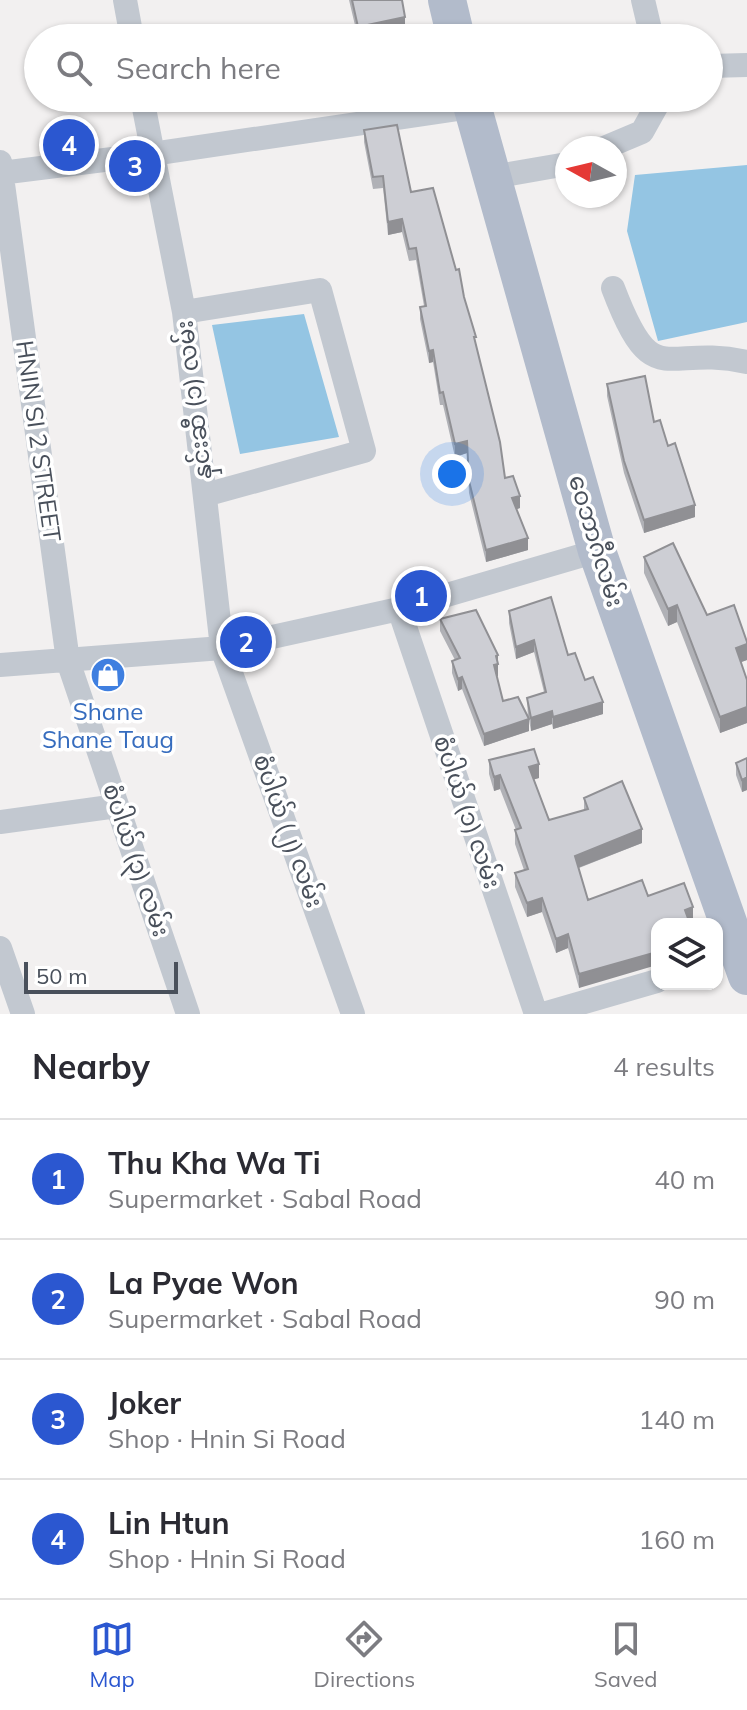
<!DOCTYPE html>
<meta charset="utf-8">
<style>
:root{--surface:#fff;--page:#f7f7f7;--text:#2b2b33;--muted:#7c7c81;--line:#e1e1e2;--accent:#2b57d0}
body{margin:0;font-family:Mulish,"Noto Sans Myanmar",sans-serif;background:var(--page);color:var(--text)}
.controls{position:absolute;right:24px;bottom:24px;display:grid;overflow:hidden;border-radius:16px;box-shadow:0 2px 6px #0004}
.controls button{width:72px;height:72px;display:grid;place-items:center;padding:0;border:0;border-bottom:2px solid var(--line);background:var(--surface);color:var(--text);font:40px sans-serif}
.compass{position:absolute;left:555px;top:136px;width:72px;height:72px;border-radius:50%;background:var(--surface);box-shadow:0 2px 6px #0004;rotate:278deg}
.scale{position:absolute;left:24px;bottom:20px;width:154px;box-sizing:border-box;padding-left:8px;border:4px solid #49505b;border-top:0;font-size:22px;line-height:28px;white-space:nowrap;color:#49505b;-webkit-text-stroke:6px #fff;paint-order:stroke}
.you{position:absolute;left:452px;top:474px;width:28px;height:28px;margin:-20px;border:6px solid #fff;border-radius:50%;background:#1a73e8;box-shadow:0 0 0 12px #1a73e833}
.badge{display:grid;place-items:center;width:52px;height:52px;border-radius:50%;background:var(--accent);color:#fff;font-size:26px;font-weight:700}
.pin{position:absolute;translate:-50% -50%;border:4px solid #fff;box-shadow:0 2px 8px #0006}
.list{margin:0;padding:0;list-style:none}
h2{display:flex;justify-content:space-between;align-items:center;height:104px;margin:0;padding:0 32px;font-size:34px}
h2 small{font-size:26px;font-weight:400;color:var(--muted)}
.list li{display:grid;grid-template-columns:52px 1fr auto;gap:24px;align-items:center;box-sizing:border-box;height:120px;padding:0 32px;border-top:2px solid var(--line)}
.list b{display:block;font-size:30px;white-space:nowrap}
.list p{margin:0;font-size:26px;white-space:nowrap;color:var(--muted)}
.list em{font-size:26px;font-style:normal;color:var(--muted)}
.icon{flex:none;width:44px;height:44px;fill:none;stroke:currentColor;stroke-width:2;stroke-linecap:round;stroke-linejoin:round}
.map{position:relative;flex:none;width:747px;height:1014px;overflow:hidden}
.search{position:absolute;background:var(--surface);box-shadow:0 2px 6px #0004;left:24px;right:24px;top:24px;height:88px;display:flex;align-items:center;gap:20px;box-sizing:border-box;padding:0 28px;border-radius:44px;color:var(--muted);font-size:30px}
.sheet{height:584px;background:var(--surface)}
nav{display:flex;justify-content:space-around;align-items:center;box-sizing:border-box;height:112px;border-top:2px solid var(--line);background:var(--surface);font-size:22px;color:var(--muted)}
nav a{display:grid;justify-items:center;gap:4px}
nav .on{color:var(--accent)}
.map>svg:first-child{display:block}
.water{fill:#94c5e3}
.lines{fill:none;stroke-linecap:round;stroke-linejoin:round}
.street{stroke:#c2c8d0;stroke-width:24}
.primary{stroke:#b2bbcb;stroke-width:38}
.wall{fill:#b0b1b6}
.shaded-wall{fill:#909094}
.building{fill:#cdced4;stroke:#909094;stroke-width:2}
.labels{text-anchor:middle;stroke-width:7;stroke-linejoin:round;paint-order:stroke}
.street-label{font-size:24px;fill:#49505b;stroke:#fff}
.shop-label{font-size:24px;fill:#366cbe;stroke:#fff}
</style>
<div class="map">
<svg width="747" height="1014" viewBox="0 0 747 1014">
<rect width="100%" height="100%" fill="#f2f0f0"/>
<path class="water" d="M747,165V322L658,341L627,231L635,175Z
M304,314L339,437L240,454L212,325Z"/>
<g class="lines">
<path class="street" d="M125,0L132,38
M643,0L652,38
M709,66L747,65
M142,98L184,312L222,648L353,1014
M604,148L642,132L661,98
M0,162L68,661L188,1014
M0,173L152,154L472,107
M492,177L567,164
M613,288C654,396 664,343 747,362
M184,312L320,290L364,451L205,495
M399,609L536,1014
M0,665L222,648L399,609L597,551
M0,822L117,806
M0,948L23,1014
M543,1014L657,981"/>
<path class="primary" d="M447,0L456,38
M470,98L597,551L747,976"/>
</g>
<path class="wall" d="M349,0H402L405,28L358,38Z
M364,130L411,192L464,297L476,345L505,478L520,508L516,509L528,550L486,562L469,493L467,453L455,457L443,405H440L433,362L429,363L420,319V307L424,306L416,260L409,261L402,232L388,235L383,188L373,189L364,142Z
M607,384L654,422L668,446L695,517L644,533L624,473L607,396Z
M644,557L707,615L747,642V660L741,662L747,680V723L720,733L677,622L668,626L644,573Z
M509,611L568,655L585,680L603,714L553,729L552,724L531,731L529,720V731L484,746L462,689L458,691L452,673V661L455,660L440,631V619L498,655V676H497L503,701L528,718L527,698L544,692L534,652L516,659L509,623Z
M747,758V790L742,792L736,775V763Z
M489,760L539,778L534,779L549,820L584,810V798L642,843L579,868L588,900L648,896L693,921L579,988L568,948L556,953L542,912L527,917L515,887V873L524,870L515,844V830H516L500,789L494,791L489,774Z"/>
<path class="shaded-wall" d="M405,17V28L358,38V27Z
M402,219V232L388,235V222Z
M433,350V362L429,363V351Z
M467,441V453L455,457V444Z
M520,496V508L512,511V498Z
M695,505V517L644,533V520Z
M528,538V550L486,562V550Z
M677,605V622L668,626V609Z
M534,640V652L516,659V647Z
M747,644V660L736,664V648Z
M498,655V676L494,677L496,656Z
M462,677V689L458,691V679Z
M603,702V714L553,729V717Z
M747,707V723L720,733V717Z
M552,711V724L531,731V718Z
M529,719V731L484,746V734Z
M539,764V778L529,781V767Z
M500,775V789L494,791V777Z
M747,777V790L742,792V780Z
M642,829V843L575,869V856Z
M542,898V912L527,917V903Z
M693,907V921L685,923V910Z
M568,934V948L556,953V939Z
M657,952V965L579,988V974Z"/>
<path class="building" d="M352,0H402L405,17L358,27Z
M397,125L411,192L433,188L456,270L459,269L464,297L476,337H474L500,442L505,478L513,476L520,496L512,498L528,538L486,550L469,481L467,441L455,444L443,392L440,393L433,350L429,351L420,307L426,306L416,248L409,249L402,219L388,222L383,176L373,177L364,130Z
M645,376L654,422L660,420L668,446L675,443L695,505L644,520L624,461L607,384Z
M673,543L707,615L734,605L747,642V644L736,648L747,680V707L720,717L677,605L668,609L644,557Z
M551,597L568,655L575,653L585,680L593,677L603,702L553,717L552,711L531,718L527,698L546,692L534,640L516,647L509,611Z
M476,610L498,655L496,656L498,664L494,665L503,701L518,697L529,719L484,734L462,677L458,679L452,661L460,658L440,619Z
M534,749L539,764L529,767L549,820L588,809L584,798L622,781L642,829L575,856L588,900L642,880L648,896L684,883L693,907L685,910L690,924H657V952L579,974L568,934L556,939L542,898L527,903L515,873L528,869L515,830L521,828L500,775L494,777L489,760Z
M747,758V777L742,780L736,763Z"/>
<defs>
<symbol id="shop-disc" viewBox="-11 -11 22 22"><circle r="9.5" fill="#3f7fe0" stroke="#fff"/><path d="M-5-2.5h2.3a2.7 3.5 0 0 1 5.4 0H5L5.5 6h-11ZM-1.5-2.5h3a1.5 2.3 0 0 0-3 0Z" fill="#fff"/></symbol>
</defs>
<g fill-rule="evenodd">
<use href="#shop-disc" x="88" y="655" width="40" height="40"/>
</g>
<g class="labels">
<g class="street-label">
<text transform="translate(194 400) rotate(-97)" y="8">နှင်းဆီ (၁) လမ်း</text>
<text transform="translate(38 441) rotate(82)" y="8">HNIN SI 2 STREET</text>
<text transform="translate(596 541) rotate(73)" y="8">ဝေဘာဂီလမ်း</text>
<text transform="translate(467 812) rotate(71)" y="8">စံပါယ် (၁) လမ်း</text>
<text transform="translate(288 831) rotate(70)" y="8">စံပါယ် (၂) လမ်း</text>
<text transform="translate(136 860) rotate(71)" y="8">စံပါယ် (၃) လမ်း</text>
</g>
<g class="shop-label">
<text x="108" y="720">Shane<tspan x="108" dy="28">Shane Taug</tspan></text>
</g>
</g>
</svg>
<div class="controls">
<button><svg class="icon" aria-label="layers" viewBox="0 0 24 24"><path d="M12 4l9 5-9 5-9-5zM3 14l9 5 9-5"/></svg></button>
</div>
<svg class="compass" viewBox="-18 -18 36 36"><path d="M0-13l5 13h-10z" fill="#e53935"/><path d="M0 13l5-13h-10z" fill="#7c7c81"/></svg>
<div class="scale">50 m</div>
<div class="you"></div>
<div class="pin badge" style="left:421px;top:596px">1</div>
<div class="pin badge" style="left:246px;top:642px">2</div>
<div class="pin badge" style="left:135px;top:166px">3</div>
<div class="pin badge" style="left:69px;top:145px">4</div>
<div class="search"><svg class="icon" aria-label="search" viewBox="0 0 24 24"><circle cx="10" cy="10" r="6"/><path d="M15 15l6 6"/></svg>Search here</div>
</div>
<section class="sheet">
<h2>Nearby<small>4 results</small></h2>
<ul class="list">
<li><span class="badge">1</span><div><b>Thu Kha Wa Ti</b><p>Supermarket · Sabal Road</p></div><em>40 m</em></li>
<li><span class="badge">2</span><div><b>La Pyae Won</b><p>Supermarket · Sabal Road</p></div><em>90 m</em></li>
<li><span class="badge">3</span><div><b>Joker</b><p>Shop · Hnin Si Road</p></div><em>140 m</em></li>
<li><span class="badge">4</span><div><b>Lin Htun</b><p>Shop · Hnin Si Road</p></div><em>160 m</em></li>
</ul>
</section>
<nav>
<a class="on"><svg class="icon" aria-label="map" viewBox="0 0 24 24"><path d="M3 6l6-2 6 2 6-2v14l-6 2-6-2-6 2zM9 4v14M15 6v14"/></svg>Map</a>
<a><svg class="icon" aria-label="directions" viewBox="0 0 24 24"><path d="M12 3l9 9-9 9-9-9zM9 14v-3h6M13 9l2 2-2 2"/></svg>Directions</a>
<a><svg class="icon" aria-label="saved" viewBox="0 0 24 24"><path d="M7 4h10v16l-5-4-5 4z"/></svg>Saved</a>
</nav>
